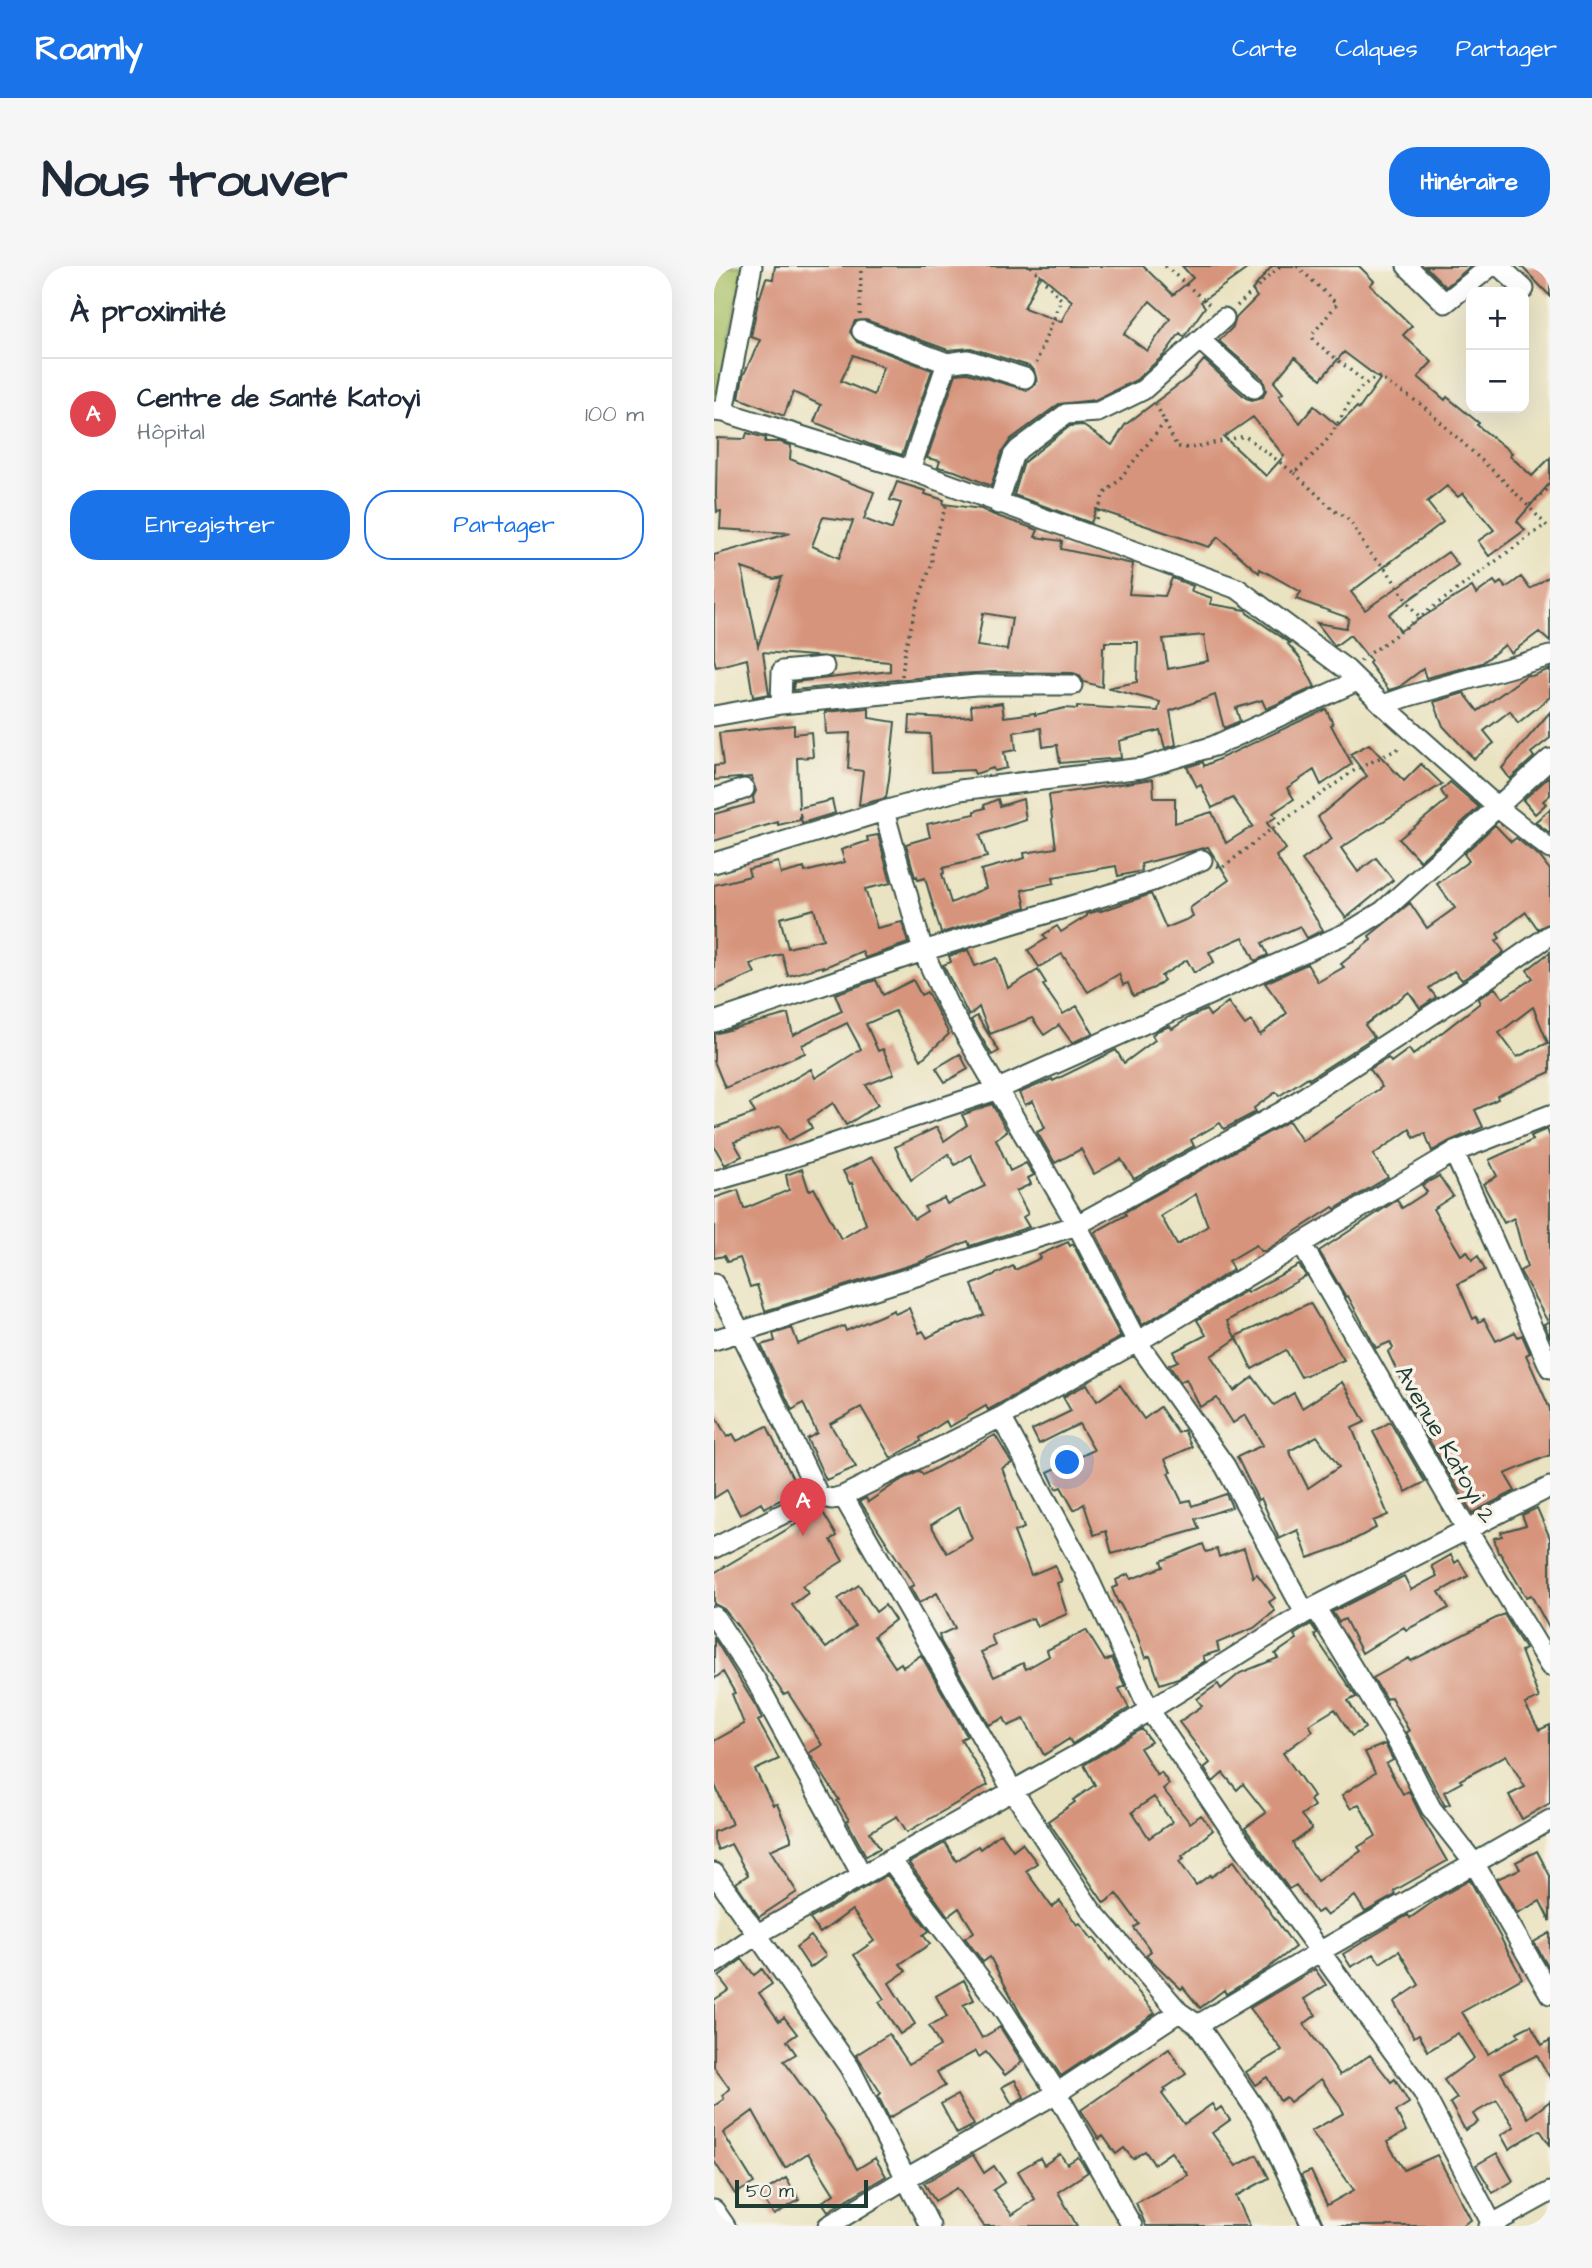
<!DOCTYPE html>
<html lang="fr">
<meta charset="utf-8">
<style>
:root{--surface:#fff;--page:#f6f6f7;--text:#1f2937;--muted:#747a83;--line:#e0e1e3;--accent:#1a73e8}
body{margin:0;font-family:"Architects Daughter",sans-serif;background:var(--page);color:var(--text)}
.controls{position:absolute;right:21px;top:21px;display:grid;overflow:hidden;border-radius:14px;box-shadow:0 7px 28px #0002}
.controls button{width:63px;height:63px;display:grid;place-items:center;padding:0;border:0;border-bottom:2px solid var(--line);background:var(--surface);color:var(--text);font:35px sans-serif}
.scale{position:absolute;left:21px;bottom:18px;width:133px;box-sizing:border-box;padding-left:7px;border:4px solid #1f3d34;border-top:0;font-size:19px;line-height:24px;white-space:nowrap;color:#1f3d34;-webkit-text-stroke:5px #f7f3e8;paint-order:stroke}
.you{position:absolute;left:354px;top:1197px;width:24px;height:24px;margin:-18px;border:5px solid #fff;border-radius:50%;background:#1a73e8;box-shadow:0 0 0 10px #1a73e833}
.badge{display:grid;place-items:center;width:46px;height:46px;border-radius:50%;background:var(--accent);color:#fff;font-size:23px;font-weight:700}
.pin{position:absolute;translate:-50% -58px;filter:drop-shadow(0 2px 4px #0008)}
.pin::after{content:'';position:absolute;top:37px;width:24px;height:21px;background:inherit;clip-path:polygon(0 0,100% 0,50% 100%)}
.list{margin:0;padding:0;list-style:none}
h2{display:flex;justify-content:space-between;align-items:center;height:91px;margin:0;padding:0 28px;font-size:30px}
h2 small{font-size:23px;font-weight:400;color:var(--muted)}
.list li{display:grid;grid-template-columns:46px 1fr auto;gap:21px;align-items:center;box-sizing:border-box;height:112px;padding:0 28px;border-top:2px solid var(--line)}
.list b{display:block;font-size:26px;white-space:nowrap}
.list p{margin:0;font-size:23px;white-space:nowrap;color:var(--muted)}
.list em{font-size:23px;font-style:normal;color:var(--muted)}
.actions{display:flex;gap:14px;padding:21px 28px}
.actions a{flex:1;padding:16px 0;border:2px solid var(--accent);border-radius:28px;text-align:center;font-size:24px;color:var(--accent)}
.actions .main{background:var(--accent);color:#fff}
.map{position:relative;flex:none;width:836px;height:1960px;overflow:hidden;border-radius:28px}
header{display:flex;align-items:center;gap:42px;box-sizing:border-box;height:98px;padding:0 35px;background:var(--accent);color:#fff}
header strong{font-size:33px}
nav{display:flex;gap:38px;margin-inline-start:auto;font-size:24px}
.intro{display:flex;align-items:center;justify-content:space-between;box-sizing:border-box;height:168px;padding:0 42px}
h1{margin:0;font-size:49px}
.button{padding:18px 32px;border-radius:28px;background:var(--accent);color:#fff;font-size:24px;font-weight:700}
main{display:flex;gap:42px;padding:0 42px}
aside{flex:1;background:var(--surface);border-radius:28px;box-shadow:0 7px 28px #0002}
.map>svg:first-child{display:block}
.green{fill:#a6bf65;stroke:#627e4c;stroke-width:2}
.building{fill:#d7947d;fill-rule:evenodd}
.lines{fill:none;stroke-linecap:round;stroke-linejoin:round}
.minor-casing{stroke:#3d5649;stroke-width:23}
.path{stroke:#3d5649;stroke-width:3.5;stroke-dasharray:2 5;stroke-linecap:butt}
.minor{stroke:#fff;stroke-width:19}
.labels{text-anchor:middle;stroke-width:7;stroke-linejoin:round;paint-order:stroke}
.street-label{font-size:24px;fill:#1f3d34;stroke:#f7f3e8}
</style>
<header>
<strong>Roamly</strong>
<nav><a>Carte</a><a>Calques</a><a>Partager</a></nav>
</header>
<div class="intro"><h1>Nous trouver</h1><a class="button">Itinéraire</a></div>
<main>
<aside>
<h2>À proximité<small></small></h2>
<ul class="list">
<li><span class="badge" style="background:#e0444e">A</span><div><b>Centre de Santé Katoyi</b><p>Hôpital</p></div><em>100 m</em></li>
</ul>
<div class="actions"><a class="main">Enregistrer</a><a>Partager</a></div>
</aside>
<div class="map">
<svg width="836" height="1960" viewBox="0 0 836 1960">
<rect width="100%" height="100%" fill="#f7f3e8"/>
<filter id="ink" filterUnits="userSpaceOnUse"><feTurbulence type="fractalNoise" baseFrequency=".0143" numOctaves="2"/><feDisplacementMap in="SourceGraphic" scale="14" xChannelSelector="R" yChannelSelector="G"/><feConvolveMatrix kernelMatrix="1 2 1 2 8 2 1 2 1" color-interpolation-filters="sRGB"/></filter>
<filter id="wash" filterUnits="userSpaceOnUse"><feTurbulence type="fractalNoise" baseFrequency=".00686" numOctaves="4" result="noise"/><feDisplacementMap in="SourceGraphic" scale="28" xChannelSelector="R" yChannelSelector="G"/><feGaussianBlur stdDeviation="1.57" result="paint"/><feColorMatrix in="noise" values="0 0 0 0 0 0 0 0 0 0 0 0 0 0 0 0 0 1.4 0 .05"/><feComposite in="paint" operator="in"/></filter>
<g filter="url(#wash)">
<rect width="100%" height="100%" fill="#eae3c2"/>
<path class="green" d="M0,0H29L4,139H0Z"/>
<g id="blocks">
<path class="building" d="M61,0H429L459,29L479,12L468,0H537L487,36L491,41L470,71L466,67L450,89L422,114L381,134L345,138L297,173L288,186L277,220L241,205L224,201L226,195L213,192L242,108L253,107L313,124L319,121L323,115L320,104L315,100L257,82L234,84L152,54L141,55L136,66L143,76L218,104L188,189L157,179L100,156L107,139L79,126L70,150L25,132L29,110L46,74L37,71L45,30L46,31L52,12L59,13ZM326,8L358,35L347,56L310,42ZM436,35L456,53L433,85L410,68ZM139,89L169,101L160,129L127,115Z
M558,0H645L660,15L656,19L698,60L689,69L718,96L704,111L731,134L733,131L765,157L763,159L798,187L796,190L818,210L836,192V217L803,255L811,264L775,290L764,275L780,264L749,227L744,231L733,220L713,236L729,256L637,326L651,344L734,286L744,299L675,348L686,365L758,321L762,328L780,315L783,319L787,316L792,322L807,311L816,323L836,310V376L825,366L797,387L791,379L768,397L712,412L709,403L685,421L675,424L655,397L657,395L636,369L621,380L603,357L632,362L635,352L582,333L587,326L546,303L545,307L504,271L495,281L382,243L377,257L300,229L310,196L356,160L368,159L398,179L411,159L476,110L490,94L532,132L538,134L549,131L552,124L549,113L505,75L519,61L522,52L543,31L538,24ZM630,86L666,113L645,143L643,141L624,160L600,140L586,157L565,130L569,127L560,116L581,91L607,113ZM539,151L570,190L552,210L510,171Z
M711,0H757L732,21Z
M807,0H836V30Z
M33,167L52,172L51,176H66L77,180L76,193L160,226L150,253L176,263H178L187,237L176,234L183,216L212,225L211,228L230,234L229,238L267,243L280,249L324,264L321,271L348,275L347,283L419,298L415,328L451,330L458,312L479,320L477,325L498,332L496,338L532,344L533,347L576,377L574,378L586,392L601,421L552,443L548,434L522,442L526,455L510,462L501,429L456,445L462,479L451,482L446,464L405,475L407,492L346,497L343,479L329,481L327,462L300,466L302,484L290,486L293,502L280,505L279,502L261,508L259,504L218,506L216,468L195,467L196,450L234,452L258,450L257,439L274,438V439L288,437L290,451L321,447V449L351,442L363,443V440L444,445L446,436L393,422L423,416L424,376H391V381H389L388,421L370,416L365,409L359,407L278,406L244,408L80,424V416L176,405V396L49,386L55,428L39,431L33,393L2,401L0,392V289L77,267L6,263L7,245L3,246L2,229L3,172L31,173ZM109,251L139,255L125,292L98,280ZM28,302L60,313L68,311L44,380ZM269,347L298,352L293,384L263,380ZM490,369L494,395L454,403L449,373Z
M836,403V431L804,457L796,445L770,465L780,477L760,493L729,460L720,436L750,427L764,445L813,409L818,410Z
M155,442V452L181,456L175,513L172,532L145,539L149,505L134,503L136,467L112,468L111,446Z
M612,443L619,458L617,459L638,498L607,519L600,504L573,522L580,533L559,547L562,551L553,557L572,583L562,590L609,664L593,672L586,660L548,677L554,689L541,695L529,671L495,686L500,696L480,707L473,694L447,710L450,714L440,722L419,730L414,717L409,719L405,708L374,726L348,688L325,701L314,684L332,673L329,669L343,660L347,666L373,650V648L387,644V645L437,628L452,662L479,651L476,642L515,614L494,581L427,598L428,605L404,610L402,600L339,611L340,617L308,624L312,641L227,667L211,612L204,614L203,610L201,611L192,578L216,571L213,558L261,548V545L271,542L270,539L284,533L286,540L309,533L312,554L266,569L273,591L229,602L230,607L228,608L237,637L272,622L267,604L311,592L310,587L342,582L335,529L439,513L440,532H461V557L498,546L512,577L539,560L519,532L498,542L487,519L483,521L473,501L489,496L490,500Z
M836,446V472L817,487L820,491L796,513L788,502Z
M80,459V468L97,466L99,491L83,492L85,542L118,534L121,547L88,557L86,547V554L64,559V556L0,575V548L40,537L39,531L42,525L37,511L0,514V500L9,499L5,467Z
M655,478L690,515L707,498L728,518L627,582L644,606L662,592L679,614L632,652L588,594L618,573L604,551L653,510L636,488Z
M836,510V529L829,535L832,538L821,548L809,534Z
M736,516L765,541L706,595L685,573L733,534L727,525Z
M836,543V567L821,556Z
M781,559L797,576L802,572L826,591L836,604V657L824,663L812,646L783,668L786,672L782,675L790,686L761,706L748,714L740,705L715,722L722,731L706,742L695,726L651,759L660,771L595,813L594,811L565,830L562,826L540,842L542,846L510,863L506,857L477,874L480,880L420,913L407,893L380,908L367,883L341,897L323,866L331,862L319,835L311,839L305,827L338,813L339,815L402,784L410,797L441,774L438,769L443,765L456,760L458,763L476,751L492,744L496,750L514,736L531,759L537,755L546,769L573,747L551,717L593,698L604,716L630,701L627,698L657,674L655,670L696,637L713,662L741,642L723,618L755,595L750,588Z
M164,569L177,617L151,623L163,662L188,656L194,677L151,692L148,685L109,702V700L74,710L68,688L36,698L41,707L0,725V619L36,610L34,603L64,596L67,608L90,602L91,606L131,596L127,584L154,575L153,571ZM100,643L109,673L74,682L66,652Z
M254,684L261,700L283,692L294,722L324,704L332,717L329,719L349,748L363,740L379,767L358,777L345,759L330,769L318,752L276,768L265,741L255,750L229,699L237,696L235,690Z
M836,686V806L783,830L784,833L761,844L769,861L736,875L718,885L711,867L700,872L696,863L659,889L674,911L621,943L619,941L551,985H547L542,979L515,995L519,1004L428,1059L381,966L412,949L411,946L575,855L588,875L668,821L656,803L674,792L677,796L695,783L699,789L766,737L764,733L781,722L789,732L819,712L813,704ZM819,741L834,777L803,791L785,767ZM482,928L494,960L463,979L447,950Z
M162,714L169,729L199,714L207,729L213,726L235,768L207,794L181,745L152,758L164,785L169,783L180,808L152,819L164,839L132,859L119,837L94,854L98,862L74,875L66,860L20,876L28,890L11,899L0,880V862L41,847L36,838L97,803L101,812L147,783L133,757L88,779L91,787L11,822L0,795V768L74,748L79,769L128,745L121,728Z
M263,750L285,785L278,789L257,754Z
M246,788L254,803L231,816L222,802Z
M278,838L293,865L282,873L296,905L312,897L320,909L314,912L317,918L302,925L314,948L309,951L315,961L256,980L254,975L206,996L51,1045L43,1019L36,1021L26,992L13,996L10,990L0,992V932L24,924L30,943L75,924L72,909L88,903L95,925L100,922L127,973L152,958L138,917L136,918L129,905L158,891L200,953L213,945L210,941L230,932L233,938L271,920L257,889L241,899L234,888L197,914L181,881L223,861L230,875L253,859L248,849Z
M833,863L836,871V1072L830,1058L834,1056L806,1005L813,1001L800,952L790,957L769,918L783,910L775,894L819,874L817,870Z
M725,910L739,930L719,943L747,989L753,985L758,994L764,990L771,1004L744,1018L759,1053L762,1051L765,1056L770,1053L782,1075L801,1066L804,1071L808,1069L816,1087L812,1089L836,1143V1189L791,1208L801,1225L758,1247L691,1133L695,1131L674,1086L679,1082L676,1076L662,1082L634,1030L632,1031L605,985L683,934L688,942L713,926L708,919Z
M354,976L356,980L359,978L407,1071L274,1144L272,1140L235,1161L232,1155L206,1172L207,1175L177,1192L147,1141L116,1158L142,1201L112,1214L93,1173L103,1167L89,1137L78,1144L47,1079L61,1075L59,1068L78,1062L84,1078L130,1060L132,1065L180,1044L181,1048L195,1042L205,1067L209,1065L213,1072L226,1065L270,1049L258,1019L299,1000L301,1004L327,992L325,989Z
M585,999L592,1010L513,1055L522,1073L497,1090L520,1125L539,1111L560,1139L580,1127L588,1142L628,1116L651,1156L638,1162L674,1249L659,1255L662,1262L628,1280L594,1292L584,1264L565,1273L547,1232L544,1234L523,1191L549,1179L531,1149L519,1157L503,1132L486,1141L472,1113L466,1116L455,1099L464,1095L459,1086L492,1069L483,1054L532,1025L533,1027ZM603,1170L625,1201L594,1222L575,1185Z
M596,1037L630,1094L587,1111L572,1084L538,1103L522,1070Z
M373,1118L383,1135L406,1119L430,1153L446,1141L464,1167L470,1164L478,1181L451,1193L457,1206L454,1207L468,1236L476,1234L478,1240L512,1228L518,1241L481,1253L485,1263L398,1288L392,1265L380,1269L370,1238L360,1244L347,1221L342,1223L334,1206L380,1184L365,1158L325,1178L318,1164L357,1145L349,1131Z
M0,1148L13,1171L19,1168L23,1175L53,1160L85,1225L50,1242L47,1237L26,1249L13,1224L0,1232Z
M676,1156L711,1216L692,1226L659,1166Z
M281,1169L298,1197L288,1202L310,1262L300,1266L317,1309L341,1299L348,1315L343,1317L353,1348L323,1361L319,1352L277,1369L281,1380L267,1386L280,1411L309,1397L312,1403L335,1390L333,1384L372,1364L391,1395L398,1392L411,1420L405,1423L415,1442L358,1478L355,1473L330,1489L310,1453L294,1460L290,1452L275,1459L227,1376L225,1369L241,1362L223,1327L205,1337L196,1321L200,1319L146,1235L152,1232L154,1236L185,1215L206,1205L209,1209ZM245,1241L258,1273L233,1287L217,1259Z
M823,1242L836,1272V1364L817,1329L812,1331L786,1287H784L780,1272L788,1270L787,1266L812,1259L808,1249Z
M107,1243L123,1270L117,1274L129,1295L88,1320L94,1327L78,1339L112,1382L141,1360L124,1333L145,1319L162,1346L171,1339L181,1354L160,1370L181,1401L187,1397L189,1401L207,1389L253,1470L247,1473L274,1519L193,1566L183,1550L156,1566L166,1582L152,1590L133,1555L135,1554L123,1535L125,1534L95,1487L108,1479L74,1427L70,1429L23,1359L10,1343L0,1338V1307Z
M489,1278L492,1286L503,1283L505,1291L530,1282L539,1311L543,1308L561,1332L555,1336L561,1345L540,1362L503,1377L505,1385L489,1390L491,1395L464,1412L446,1418L436,1390L431,1392L423,1369L405,1336L404,1337L398,1322L404,1320L402,1314L414,1308L417,1313L449,1301L447,1295Z
M737,1289L741,1297L745,1294L754,1310L725,1326L735,1342L692,1364L690,1361L648,1387L631,1353L625,1356L618,1346L690,1310L697,1324L723,1310L718,1300Z
M790,1348L811,1383L807,1385L825,1432L811,1438L825,1464L836,1459V1537L808,1553L795,1529L811,1521L792,1489L746,1514L748,1516L730,1526L736,1538L731,1540L692,1466L695,1465L677,1431L672,1433L659,1412L695,1392L697,1395Z
M597,1358L603,1367L600,1369L642,1431L634,1435L651,1462L638,1470L621,1443L595,1459L599,1465L569,1487L600,1531L596,1534L600,1540L587,1549L598,1563L579,1577L581,1582L603,1615L647,1585L644,1581L662,1570L645,1538L637,1543L628,1529L661,1507L651,1486L671,1478L679,1494L672,1498L689,1528L695,1525L708,1552L733,1595L680,1625L681,1629L651,1646L641,1630L613,1650L608,1644L602,1647L582,1619L575,1623L531,1562L552,1547L529,1518L523,1524L509,1507L499,1516L490,1502L496,1497L465,1456L488,1440L483,1433L504,1418L507,1423L526,1407L564,1392L561,1388L583,1373L580,1369Z
M0,1372L43,1442L48,1453L44,1455L65,1493L41,1504L59,1539L63,1538L77,1571V1575L56,1584L83,1626L45,1651L22,1617L34,1609L17,1578L4,1584L0,1574V1566L18,1558L0,1517V1475L30,1458L18,1428L21,1427L9,1406L0,1413Z
M428,1463L437,1476L426,1482L443,1509L447,1506L455,1518L449,1523L476,1557L487,1549L499,1564L468,1590L470,1592L465,1595L482,1619L496,1609L497,1611L520,1595L581,1681L553,1703L512,1728L510,1724L486,1742L469,1721L467,1723L432,1689L437,1685L420,1662L425,1658L403,1628L390,1637L334,1555L361,1536L359,1534L381,1519L370,1499ZM440,1531L458,1556L435,1572L418,1546Z
M287,1567L299,1584L308,1577L323,1597L312,1605L338,1641L346,1635L363,1659L366,1657L378,1673L380,1672L396,1694L397,1692L441,1747L347,1810L307,1749L276,1691L269,1696L251,1672L260,1666L245,1642L234,1650L195,1597L231,1577L242,1595L264,1580L266,1583Z
M823,1585L836,1610V1655L826,1635L803,1647L783,1613L806,1603L802,1596Z
M173,1609L215,1665L209,1669L216,1678L186,1698L192,1705L175,1717L201,1758L186,1768L165,1736L170,1733L140,1689L160,1675L138,1644L106,1667L96,1653Z
M756,1614L808,1712L748,1746L774,1788L805,1770L803,1766L817,1759L828,1779L836,1774V1812L823,1789L787,1807L814,1852L836,1835V1879L826,1864L795,1883L787,1869L800,1861L783,1834L759,1848L764,1856L751,1864L736,1837L743,1832L730,1814L760,1792L744,1767L714,1785L705,1768L700,1771L680,1736L705,1719L685,1685L666,1697L660,1688L637,1701L629,1688L694,1649L696,1652L726,1631Z
M836,1667V1704L820,1676Z
M97,1670L112,1690L96,1702L82,1681Z
M28,1693L40,1709L48,1703L58,1718L45,1727L65,1755L70,1751L83,1768L73,1775L82,1788L70,1795L129,1878L143,1903L161,1892L172,1910L114,1945L108,1936L120,1928L94,1887L71,1902L39,1845L9,1867L40,1917L21,1928L0,1895V1840L10,1833L8,1829L16,1823L0,1801V1734L15,1724L5,1711Z
M601,1703L612,1719L590,1733L602,1749L590,1758L626,1809L656,1789L677,1816L681,1813L695,1837L682,1845L692,1865L673,1876L690,1904L723,1889L757,1954L747,1960H610L587,1909L597,1905L613,1939L640,1924L597,1865L630,1847L625,1838L607,1813L576,1836L572,1831L566,1835L553,1811L541,1819L532,1806L568,1784L536,1742Z
M250,1714L260,1734L249,1739L268,1772L286,1761L308,1796L291,1809L272,1786L265,1791L262,1785L223,1806L231,1820L175,1852L164,1830L167,1827L142,1789L175,1768L195,1798L226,1780L215,1760L233,1751L222,1730Z
M455,1783L472,1808L450,1823L452,1825L448,1828L470,1858L498,1838L502,1845L507,1841L516,1854L498,1867L522,1900L543,1889L555,1912L522,1930L536,1960H432L422,1937L474,1909L457,1886L440,1898L431,1885L419,1893L410,1882L402,1888L389,1870L385,1873L367,1844Z
M301,1814L310,1831L298,1838L288,1821Z
M243,1829L260,1859L243,1868L227,1838Z
M783,1887L799,1915L779,1927L762,1899Z
M346,1888L353,1898L364,1891L374,1906L344,1926L363,1960H270L243,1922L221,1935L210,1917L259,1889L270,1907L280,1900L291,1916L279,1924L298,1949L321,1933L304,1905L326,1892L330,1899Z
M72,1912L85,1934L60,1949L46,1928Z"/>
</g>
</g>
<g filter="url(#ink)">
<use href="#blocks" fill-opacity="0" stroke="#3d5649" stroke-width="2"/>
<g class="lines">
<defs>
<path id="minor" d="M693,0L731,37L777,0
M785,0L810,23
M148,65L233,97L196,204
M486,74L540,122
M233,97L254,94L311,112
M0,145L10,146L196,204L524,323L633,404L669,439L783,541L836,583
M10,146L38,0
M284,238L299,190L305,183L352,148L384,146L429,124L510,52
M67,438L68,405L110,401
M669,439L695,430L836,390
M0,450L67,438L262,419H358
M0,533L30,523
M170,545L209,685L234,739L363,959L423,1076L511,1200L591,1347
M0,597L170,545L246,524L428,502L500,480L643,415
M0,756L209,685L439,615L488,594
M740,886L836,1102
M0,915L61,897L282,824L635,666L669,645L836,493
M588,979L752,1262L836,1400
M0,1018C40,1086 70,1159 105,1230
M0,1074L363,959L569,845L768,716L836,669
M287,1151L370,1303L436,1445L519,1567L709,1826L778,1958
M129,1230L299,1525L377,1644L465,1746L484,1759L546,1850L598,1960
M0,1282L105,1230L118,1233L129,1230L287,1151L423,1076L740,886L836,849
M601,1341L682,1473L717,1542L760,1597L836,1728
M0,1350L41,1413L148,1609
M176,1593L286,1739L343,1827L418,1960
M0,1607L136,1802L216,1960
M0,1698L42,1669L368,1486L601,1341L836,1221
M484,1759L605,1686L836,1554
M0,1944L11,1960
M114,1960L191,1913L343,1827L465,1746
M775,1960L836,1926"/>
</defs>
<use href="#minor" class="minor-casing"/>
<path class="path" d="M317,0L347,33L322,97
M451,0L497,40
M583,0L623,38L598,69L600,75L651,116
M523,40L566,0
M146,49L147,0
M442,138L463,181L477,182L531,170L580,207C590,197 602,187 612,175C630,154 635,122 664,111L708,139L791,216L836,263
M580,207L623,247C639,251 645,273 654,285C658,291 665,296 670,301C683,317 691,336 706,351
M816,239L836,221
M382,253L389,229L404,215L451,156
M646,395L831,259
M188,410L191,383L203,338L218,297V284L233,236
M503,600L508,602L551,568L641,504L688,481"/>
<use href="#minor" class="minor"/>
</g>
</g>
<g class="labels">
<g class="street-label">
<text transform="translate(732 1178) rotate(60)" y="8">Avenue Katoyi 2</text>
</g>
</g>
</svg>
<div class="controls">
<button>+</button>
<button>−</button>
</div>
<div class="scale">50 m</div>
<div class="you"></div>
<div class="pin badge" style="left:89px;top:1270px;background:#e0444e">A</div>
</div>
</main>
